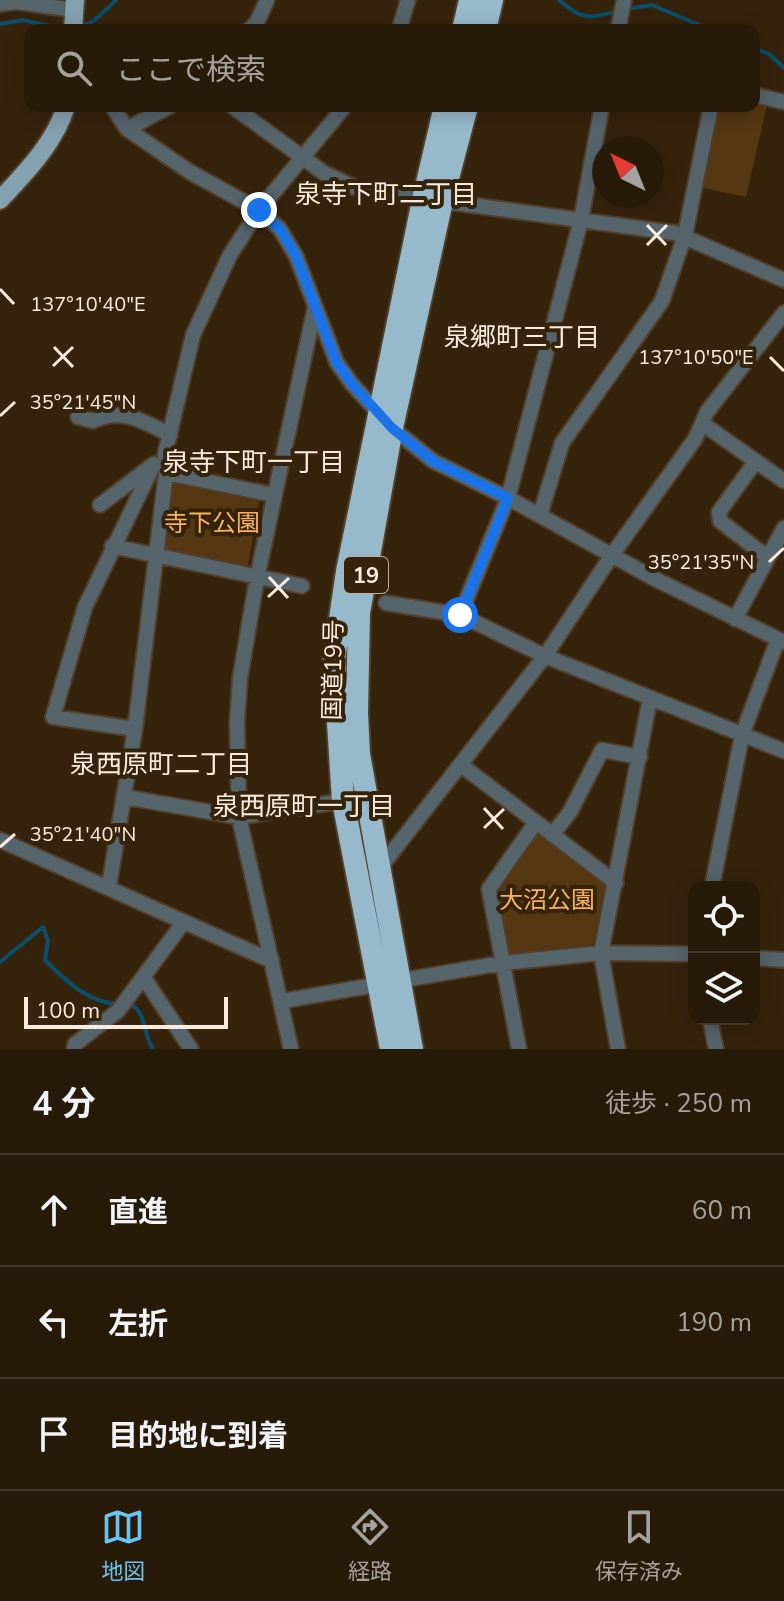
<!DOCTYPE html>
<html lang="ja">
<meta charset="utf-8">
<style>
:root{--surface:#281a09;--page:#302312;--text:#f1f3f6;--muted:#a5a19c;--line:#44382a;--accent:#69c4f1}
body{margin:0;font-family:"Nunito Sans","Noto Sans JP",sans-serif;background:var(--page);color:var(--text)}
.controls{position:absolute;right:24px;bottom:24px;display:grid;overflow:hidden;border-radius:16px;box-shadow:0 4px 20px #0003}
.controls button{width:72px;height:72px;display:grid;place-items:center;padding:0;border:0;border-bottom:2px solid var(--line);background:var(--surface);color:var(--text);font:40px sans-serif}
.compass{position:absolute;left:592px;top:136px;width:72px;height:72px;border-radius:50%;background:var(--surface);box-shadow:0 4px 20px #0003;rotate:317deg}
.scale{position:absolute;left:24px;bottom:20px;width:204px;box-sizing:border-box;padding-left:8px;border:4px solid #f9ecdf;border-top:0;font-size:22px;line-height:28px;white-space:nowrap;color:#f9ecdf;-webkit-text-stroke:6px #36230c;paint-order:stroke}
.stop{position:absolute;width:24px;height:24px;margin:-18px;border:6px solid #1a73e8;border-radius:50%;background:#fff}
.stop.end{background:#1a73e8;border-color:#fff;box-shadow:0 2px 8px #0008}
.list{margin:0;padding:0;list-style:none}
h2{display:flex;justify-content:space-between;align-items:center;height:104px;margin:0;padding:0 32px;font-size:34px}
h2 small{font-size:26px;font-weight:400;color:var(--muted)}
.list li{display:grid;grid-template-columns:52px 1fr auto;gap:24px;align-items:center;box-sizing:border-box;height:112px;padding:0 32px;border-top:2px solid var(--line)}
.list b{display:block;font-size:30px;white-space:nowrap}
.list em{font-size:26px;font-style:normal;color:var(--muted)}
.icon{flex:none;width:44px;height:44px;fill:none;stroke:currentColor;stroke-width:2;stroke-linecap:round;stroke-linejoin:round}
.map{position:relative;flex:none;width:784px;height:1049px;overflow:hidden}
.search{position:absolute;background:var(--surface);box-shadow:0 4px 20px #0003;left:24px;right:24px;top:24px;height:88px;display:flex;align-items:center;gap:20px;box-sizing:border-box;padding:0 28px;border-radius:16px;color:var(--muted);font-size:30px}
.sheet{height:440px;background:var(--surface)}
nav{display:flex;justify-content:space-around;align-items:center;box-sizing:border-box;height:112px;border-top:2px solid var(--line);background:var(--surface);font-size:22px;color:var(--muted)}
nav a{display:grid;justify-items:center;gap:4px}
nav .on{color:var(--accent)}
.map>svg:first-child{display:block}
.green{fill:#553712}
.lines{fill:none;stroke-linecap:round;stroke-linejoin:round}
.stream{stroke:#0a4f6b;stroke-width:4}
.minor-casing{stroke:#513f2a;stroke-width:18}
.major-casing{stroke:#513f2a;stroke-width:22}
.highway-casing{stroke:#513f2a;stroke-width:26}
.minor{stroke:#56646c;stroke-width:14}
.major{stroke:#84a1b0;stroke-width:18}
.highway{stroke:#96b9cb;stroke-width:22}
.route{stroke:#1a73e8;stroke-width:10}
.ticks{fill:none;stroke:#f9ecdf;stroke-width:3}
.labels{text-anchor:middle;stroke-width:8;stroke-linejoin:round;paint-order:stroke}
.shield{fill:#36230c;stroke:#beb0a0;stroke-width:2}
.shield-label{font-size:22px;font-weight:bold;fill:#f9ecdf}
.park-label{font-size:24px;fill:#f8b261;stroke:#36230c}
.street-label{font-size:24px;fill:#f9ecdf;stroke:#36230c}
.neighbourhood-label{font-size:26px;fill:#f9ecdf;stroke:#36230c}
.ticks-label{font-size:20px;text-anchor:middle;fill:#f9ecdf;stroke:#36230c;stroke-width:8;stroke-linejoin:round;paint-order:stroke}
</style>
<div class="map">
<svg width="784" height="1049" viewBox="0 0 784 1049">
<rect width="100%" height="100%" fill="#36230c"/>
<path class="green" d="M754,102L767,105L746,197L704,188L699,182L715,106H754Z
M173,481L260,497L248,565L245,567L167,550L164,546Z
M535,829L608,882L596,944L508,954L494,890Z"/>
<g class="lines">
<path class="stream" d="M559,0C583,21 588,18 618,11
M626,9L652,5L711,30
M0,24L23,20L68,30
M78,29L96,19L116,0
M754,48L769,54L784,68
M0,962L43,927L48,941L45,960C65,980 87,1002 117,1004
M126,1004C146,1005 143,1035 153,1049"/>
<defs>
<path id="minor" d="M0,4L17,2L74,10
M249,30L257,22L267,0
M399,30L408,0
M618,30L624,0
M754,95L784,102
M112,106L127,129L190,172L259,210L280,229L296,256L337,363L352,384L392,428L433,461L508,498L657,580L784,642
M232,106L324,173L356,188L423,200
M127,129L170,106
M442,201L675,233L784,280
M78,417L93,421C121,407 144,421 170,435
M703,424L784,481
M756,461L719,512L720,521L767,557
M166,473L274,495
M100,505L150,467
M540,515L562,443L662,301L685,235L711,106
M112,546L302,586
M386,603L460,615L545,656L784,751
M460,615L508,498L581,220L602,106
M735,619L784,528
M135,729L53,717L85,607L154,464
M461,765L616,883
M125,797L239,817L343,801
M552,835L570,812L602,750L640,757
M0,840L272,961
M379,869L545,656L612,555L695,439L707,412L784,313
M109,886L135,729L166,473L165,454L193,335L230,255L259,210L345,106
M712,887L742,735L778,639
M754,958L784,960
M144,978L191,1049
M282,1001L502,963L601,953L694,954
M710,1019L716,1049
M74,1049L75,1044L118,1011L183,923
M291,1049L239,817L237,722L240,678L257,578L315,307
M519,1049L489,889L536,822
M618,1049L601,953L650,698"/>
<path id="major" d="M73,30L75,0
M0,200C26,172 55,143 66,106"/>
<path id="highway" d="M463,30L470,0
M485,30L492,0
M391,1049L343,801L334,660L347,571L423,200L445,106
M412,1049L359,754L357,713L359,613L392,428L442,201L467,106"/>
</defs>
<use href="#minor" class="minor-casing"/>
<use href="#major" class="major-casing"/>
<use href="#highway" class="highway-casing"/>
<use href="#minor" class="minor"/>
<use href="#major" class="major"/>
<use href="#highway" class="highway"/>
</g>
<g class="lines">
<path class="route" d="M259,210L280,229L296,256L337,363L352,384L392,428L433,461L508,498L460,615"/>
</g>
<path class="ticks" d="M647,225L666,245M647,245L667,225M0,289L14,304M54,347L73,367M770,357L784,371M53,366L73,347M0,416L15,402M769,562L784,548M269,577L288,598M268,597L289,578M484,808L503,829M484,828L504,809M0,847L15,834"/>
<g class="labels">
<rect class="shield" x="344" y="557" width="44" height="36" rx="6"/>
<g class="shield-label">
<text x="366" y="583">19</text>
</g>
<g class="park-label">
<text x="212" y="531">寺下公園</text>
<text x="547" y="908">大沼公園</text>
</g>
<g class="street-label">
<text transform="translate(333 670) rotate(-89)" y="8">国道19号</text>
</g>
<g class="neighbourhood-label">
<text x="386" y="203">泉寺下町二丁目</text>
<text x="522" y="346">泉郷町三丁目</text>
<text x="254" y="471">泉寺下町一丁目</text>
<text x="161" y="773">泉西原町二丁目</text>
<text x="304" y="815">泉西原町一丁目</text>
</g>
</g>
<g class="ticks-label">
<text x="88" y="311">137°10'40"E</text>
<text x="696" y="364">137°10'50"E</text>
<text x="83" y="409">35°21'45"N</text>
<text x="701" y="569">35°21'35"N</text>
<text x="83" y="841">35°21'40"N</text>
</g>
</svg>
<div class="controls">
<button><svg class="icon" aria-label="locate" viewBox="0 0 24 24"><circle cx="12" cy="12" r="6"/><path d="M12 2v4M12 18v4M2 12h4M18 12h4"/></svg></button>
<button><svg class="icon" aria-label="layers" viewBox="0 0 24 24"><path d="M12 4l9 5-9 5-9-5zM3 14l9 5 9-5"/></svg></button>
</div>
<svg class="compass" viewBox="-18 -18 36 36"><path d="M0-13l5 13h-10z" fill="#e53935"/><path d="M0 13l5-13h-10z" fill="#a5a19c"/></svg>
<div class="scale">100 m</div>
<div class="stop" style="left:460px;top:615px"></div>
<div class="stop end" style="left:259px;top:210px"></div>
<div class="search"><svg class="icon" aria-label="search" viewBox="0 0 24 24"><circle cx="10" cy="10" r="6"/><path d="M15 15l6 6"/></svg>ここで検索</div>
</div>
<section class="sheet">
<h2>4 分<small>徒歩 · 250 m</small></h2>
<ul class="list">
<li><svg class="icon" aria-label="ahead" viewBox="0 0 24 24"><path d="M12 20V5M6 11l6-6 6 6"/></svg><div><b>直進</b></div><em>60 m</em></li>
<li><svg class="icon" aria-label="left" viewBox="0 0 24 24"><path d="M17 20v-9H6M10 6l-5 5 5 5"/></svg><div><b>左折</b></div><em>190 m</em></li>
<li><svg class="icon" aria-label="arrive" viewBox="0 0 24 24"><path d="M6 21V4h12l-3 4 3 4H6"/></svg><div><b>目的地に到着</b></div></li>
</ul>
</section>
<nav>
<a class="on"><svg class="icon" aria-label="map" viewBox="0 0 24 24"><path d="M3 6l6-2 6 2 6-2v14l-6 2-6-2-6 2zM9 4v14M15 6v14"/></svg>地図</a>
<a><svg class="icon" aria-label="directions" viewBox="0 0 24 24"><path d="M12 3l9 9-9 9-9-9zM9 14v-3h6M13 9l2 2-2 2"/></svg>経路</a>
<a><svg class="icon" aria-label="saved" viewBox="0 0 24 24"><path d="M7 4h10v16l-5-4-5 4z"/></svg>保存済み</a>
</nav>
